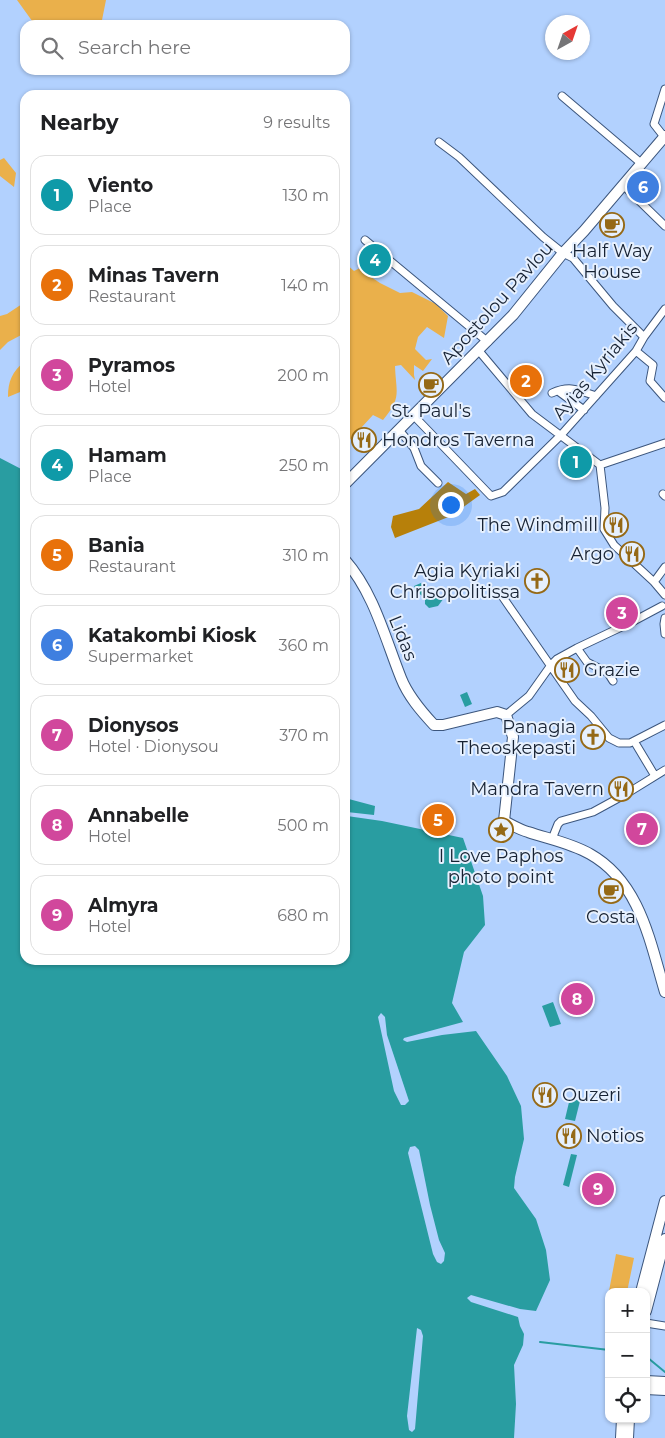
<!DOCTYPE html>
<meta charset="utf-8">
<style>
:root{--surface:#fff;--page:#f6f6f6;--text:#202124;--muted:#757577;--line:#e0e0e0;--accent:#956916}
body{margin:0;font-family:Montserrat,sans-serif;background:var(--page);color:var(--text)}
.controls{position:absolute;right:15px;bottom:15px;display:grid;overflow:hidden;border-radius:10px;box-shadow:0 1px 4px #0004}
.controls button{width:45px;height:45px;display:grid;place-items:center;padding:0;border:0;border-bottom:1px solid var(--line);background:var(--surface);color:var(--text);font:25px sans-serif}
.compass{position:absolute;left:545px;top:15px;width:45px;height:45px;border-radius:50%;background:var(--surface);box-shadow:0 1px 4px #0004;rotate:40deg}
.you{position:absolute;left:450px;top:504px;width:18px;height:18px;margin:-12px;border:4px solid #fff;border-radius:50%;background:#1a73e8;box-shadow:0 0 0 8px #1a73e833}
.badge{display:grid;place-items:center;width:32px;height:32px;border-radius:50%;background:var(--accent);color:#fff;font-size:16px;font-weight:700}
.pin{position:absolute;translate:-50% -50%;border:2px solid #fff;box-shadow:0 1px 5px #0006}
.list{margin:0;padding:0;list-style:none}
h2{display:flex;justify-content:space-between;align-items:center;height:65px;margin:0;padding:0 20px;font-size:21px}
h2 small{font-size:16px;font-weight:400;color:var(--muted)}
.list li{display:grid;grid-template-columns:32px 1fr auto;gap:15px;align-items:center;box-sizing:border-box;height:80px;margin:0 10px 10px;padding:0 10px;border:1px solid var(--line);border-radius:15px}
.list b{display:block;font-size:19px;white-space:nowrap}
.list p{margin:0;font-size:16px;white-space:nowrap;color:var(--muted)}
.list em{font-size:16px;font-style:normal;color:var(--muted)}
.icon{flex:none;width:28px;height:28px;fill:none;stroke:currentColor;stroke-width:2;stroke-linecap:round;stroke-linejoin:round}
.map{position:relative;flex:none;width:665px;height:1438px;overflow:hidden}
.search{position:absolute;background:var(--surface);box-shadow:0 1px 4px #0004;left:20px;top:20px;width:330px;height:55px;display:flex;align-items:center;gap:12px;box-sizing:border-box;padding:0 18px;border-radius:15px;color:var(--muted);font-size:19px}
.panel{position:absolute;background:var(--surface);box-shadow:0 1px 4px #0004;left:20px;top:90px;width:330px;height:875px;border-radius:15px}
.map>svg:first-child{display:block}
.green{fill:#eab04b}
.forest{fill:#b7800a}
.water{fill:#299da1}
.pier{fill:#b2d1fe}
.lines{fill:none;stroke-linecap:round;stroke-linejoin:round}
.stream{stroke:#299da1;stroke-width:2}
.minor-casing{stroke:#3c567d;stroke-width:9}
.secondary-casing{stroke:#3c567d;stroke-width:12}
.minor{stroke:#fff;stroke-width:7}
.secondary{stroke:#fff;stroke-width:10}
.labels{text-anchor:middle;stroke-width:4;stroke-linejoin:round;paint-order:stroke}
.poi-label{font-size:18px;fill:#172233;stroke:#e6f0fe;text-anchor:end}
.street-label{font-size:18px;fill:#172233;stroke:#e6f0fe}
</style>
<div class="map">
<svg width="665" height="1438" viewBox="0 0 665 1438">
<rect width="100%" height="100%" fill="#b2d1fe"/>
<path class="green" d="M17,0H106L101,25H35Z
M4,158L16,173L14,187L0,176V160Z
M345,263L354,271L362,267L368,275L380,283L400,293L412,292L436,304L448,316L444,338L427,327L418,337L415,349L426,360L432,359L423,371L414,365V375L415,380L401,365L395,366C396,393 402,397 383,420L373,415L347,443L345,440Z
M25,302V333L8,342L0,350V316L7,314Z
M25,361V390L8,397C8,381 12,372 25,361Z
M616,1254L634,1258L627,1292L609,1291Z"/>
<path class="forest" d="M448,482L466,494L475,489L480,495L451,516L395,538L391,527L393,516L419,509Z"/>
<path class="water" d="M0,458L25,471V960H345V798L375,806L374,815L347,812V816L382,821L463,838L483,896L485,925L464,952L452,1003L463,1022L404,1038L403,1040L407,1042L442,1035L476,1031L507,1076L521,1106L524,1139L515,1177L514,1188L536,1219L546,1250L550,1280L536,1311L520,1309L471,1295L467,1298L471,1302L518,1317L520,1326L524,1334L523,1345L514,1365L516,1404L514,1438H0Z
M421,583L425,589L429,588L444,598L438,606L429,608L425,604V598L417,592L414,586Z
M467,692L472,704L465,707L460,695Z
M553,1002L561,1024L550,1027L542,1006Z
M570,1098L580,1101L575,1121L565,1119Z
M571,1154L577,1155L569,1187L563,1185Z"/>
<path class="pier" d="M381,1013L385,1017L387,1035L409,1101L405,1105H401L394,1091L378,1017Z
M415,1146L419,1150L430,1205L439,1240L445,1253L444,1261L441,1264L437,1262L433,1254L408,1153L410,1147Z
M417,1328L421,1330L423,1336L415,1429L412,1432L409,1430L407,1416Z"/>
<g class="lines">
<path class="stream" d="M540,1342L609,1350
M648,1358L665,1372"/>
<defs>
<path id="minor" d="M665,89L654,124L665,138
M562,96L642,164
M439,142L459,157L543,237L563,253L573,258L613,306L644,337
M623,185L665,226
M365,240L488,342
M479,351L532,414L600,465L605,508L604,529L614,545L654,582L665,595
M636,351L653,365L650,381L665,398
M558,391L584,410
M552,393C570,385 578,390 596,396
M414,416L491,496L503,492L561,435L636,351L644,337L665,309
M399,430L414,448L421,466L438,483
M600,465L665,443
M663,494L665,496
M654,582L665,567
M502,596L575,701L591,716L609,738L619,743H630L665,725
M665,618L664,624L665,634
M577,648L587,662L608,673L613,681
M506,715L529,696L551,665L557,659L577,648L632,622L662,606
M634,741L655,776
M552,839L558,824L561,821L593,812L626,794L665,770
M646,1323L665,1326"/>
<path id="secondary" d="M345,484L513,315L563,253L584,231L665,136
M345,560C374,593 385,638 401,678C408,696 421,711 434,725H443L497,712L506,715L513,737L504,821C512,825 520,830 528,832C549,839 571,843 590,854C640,882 650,942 665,992
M641,1292L665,1201
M646,1311L665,1239
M646,1381L665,1382
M646,1389L665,1390
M621,1438L622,1419
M628,1438L629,1419"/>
</defs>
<use href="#minor" class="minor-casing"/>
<use href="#secondary" class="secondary-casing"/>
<use href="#minor" class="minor"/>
<use href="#secondary" class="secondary"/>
</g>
<defs>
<symbol id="cafe-ring" viewBox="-11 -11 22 22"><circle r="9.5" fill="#e6f0fe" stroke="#956916" stroke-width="1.5"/><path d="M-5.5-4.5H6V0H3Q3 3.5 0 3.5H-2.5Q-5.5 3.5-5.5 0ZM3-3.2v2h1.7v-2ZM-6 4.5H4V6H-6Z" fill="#956916"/></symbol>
<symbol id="restaurant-ring" viewBox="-11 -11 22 22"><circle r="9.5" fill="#e6f0fe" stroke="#956916" stroke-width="1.5"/><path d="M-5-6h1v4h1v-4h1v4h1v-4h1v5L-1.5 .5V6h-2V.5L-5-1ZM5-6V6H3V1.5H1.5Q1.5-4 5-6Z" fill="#956916"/></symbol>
<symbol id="church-ring" viewBox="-11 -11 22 22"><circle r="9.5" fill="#e6f0fe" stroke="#956916" stroke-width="1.5"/><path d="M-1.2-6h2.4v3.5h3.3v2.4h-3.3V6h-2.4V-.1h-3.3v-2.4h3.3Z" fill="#956916"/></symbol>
<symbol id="sight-ring" viewBox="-11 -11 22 22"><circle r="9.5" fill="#e6f0fe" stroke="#956916" stroke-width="1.5"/><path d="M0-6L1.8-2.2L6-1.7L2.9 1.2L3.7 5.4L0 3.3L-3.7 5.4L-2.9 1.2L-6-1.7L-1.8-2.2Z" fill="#956916"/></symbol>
</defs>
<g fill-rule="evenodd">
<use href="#cafe-ring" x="598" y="211" width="28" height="28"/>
<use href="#cafe-ring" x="417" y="371" width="28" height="28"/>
<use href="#restaurant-ring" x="350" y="426" width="28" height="28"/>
<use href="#restaurant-ring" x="602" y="511" width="28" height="28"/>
<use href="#restaurant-ring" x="618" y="540" width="28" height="28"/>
<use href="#church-ring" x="523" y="567" width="28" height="28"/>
<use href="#restaurant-ring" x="553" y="656" width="28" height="28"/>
<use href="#church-ring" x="579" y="723" width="28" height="28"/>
<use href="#restaurant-ring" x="607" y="775" width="28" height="28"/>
<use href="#sight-ring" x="487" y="816" width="28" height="28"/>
<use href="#cafe-ring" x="597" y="877" width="28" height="28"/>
<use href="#restaurant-ring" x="531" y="1081" width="28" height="28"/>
<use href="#restaurant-ring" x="555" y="1122" width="28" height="28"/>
</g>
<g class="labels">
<g class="poi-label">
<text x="612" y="257" text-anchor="middle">Half Way<tspan x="612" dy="21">House</tspan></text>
<text x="431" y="417" text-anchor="middle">St. Paul's</text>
<text x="382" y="446" text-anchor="start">Hondros Taverna</text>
<text x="598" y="531">The Windmill</text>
<text x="614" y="560">Argo</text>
<text x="520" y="577">Agia Kyriaki<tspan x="520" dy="21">Chrisopolitissa</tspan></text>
<text x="584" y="676" text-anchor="start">Grazie</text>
<text x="576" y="733">Panagia<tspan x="576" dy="21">Theoskepasti</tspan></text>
<text x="604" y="795">Mandra Tavern</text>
<text x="501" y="862" text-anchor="middle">I Love Paphos<tspan x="501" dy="21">photo point</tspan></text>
<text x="611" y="923" text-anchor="middle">Costa</text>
<text x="562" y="1101" text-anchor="start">Ouzeri</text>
<text x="586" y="1142" text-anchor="start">Notios</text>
</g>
<g class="street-label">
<text transform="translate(497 303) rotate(-48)" y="6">Apostolou Pavlou</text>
<text transform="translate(595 371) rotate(-50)" y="6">Ayias Kyriakis</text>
<text transform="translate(403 638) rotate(68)" y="6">Lidas</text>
</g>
</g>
</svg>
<div class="controls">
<button>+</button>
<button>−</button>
<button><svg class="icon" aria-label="locate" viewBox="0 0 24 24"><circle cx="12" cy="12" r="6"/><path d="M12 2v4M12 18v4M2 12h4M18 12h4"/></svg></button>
</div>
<svg class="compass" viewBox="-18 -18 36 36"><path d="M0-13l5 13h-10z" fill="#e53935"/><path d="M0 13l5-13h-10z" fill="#757577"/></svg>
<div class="you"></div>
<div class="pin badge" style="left:576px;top:462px;background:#0f9aa8">1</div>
<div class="pin badge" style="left:526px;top:381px;background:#e8710a">2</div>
<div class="pin badge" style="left:622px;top:613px;background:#d1479c">3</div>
<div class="pin badge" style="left:375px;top:260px;background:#0f9aa8">4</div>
<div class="pin badge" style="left:438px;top:820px;background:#e8710a">5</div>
<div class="pin badge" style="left:643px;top:187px;background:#3f7fe0">6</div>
<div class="pin badge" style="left:642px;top:829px;background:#d1479c">7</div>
<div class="pin badge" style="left:577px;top:999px;background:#d1479c">8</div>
<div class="pin badge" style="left:598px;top:1189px;background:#d1479c">9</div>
<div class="search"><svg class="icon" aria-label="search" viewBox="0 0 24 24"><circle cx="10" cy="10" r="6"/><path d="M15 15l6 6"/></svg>Search here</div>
<section class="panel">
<h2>Nearby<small>9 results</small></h2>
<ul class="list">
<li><span class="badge" style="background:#0f9aa8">1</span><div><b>Viento</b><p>Place</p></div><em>130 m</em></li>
<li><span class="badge" style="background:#e8710a">2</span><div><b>Minas Tavern</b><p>Restaurant</p></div><em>140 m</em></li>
<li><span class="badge" style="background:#d1479c">3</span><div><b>Pyramos</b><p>Hotel</p></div><em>200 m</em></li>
<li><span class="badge" style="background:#0f9aa8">4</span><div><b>Hamam</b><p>Place</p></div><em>250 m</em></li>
<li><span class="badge" style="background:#e8710a">5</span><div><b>Bania</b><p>Restaurant</p></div><em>310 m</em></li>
<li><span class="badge" style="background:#3f7fe0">6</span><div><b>Katakombi Kiosk</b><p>Supermarket</p></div><em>360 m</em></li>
<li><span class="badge" style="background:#d1479c">7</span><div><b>Dionysos</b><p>Hotel · Dionysou</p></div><em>370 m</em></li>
<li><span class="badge" style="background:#d1479c">8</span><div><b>Annabelle</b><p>Hotel</p></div><em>500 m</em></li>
<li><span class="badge" style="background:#d1479c">9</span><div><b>Almyra</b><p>Hotel</p></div><em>680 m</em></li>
</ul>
</section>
</div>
